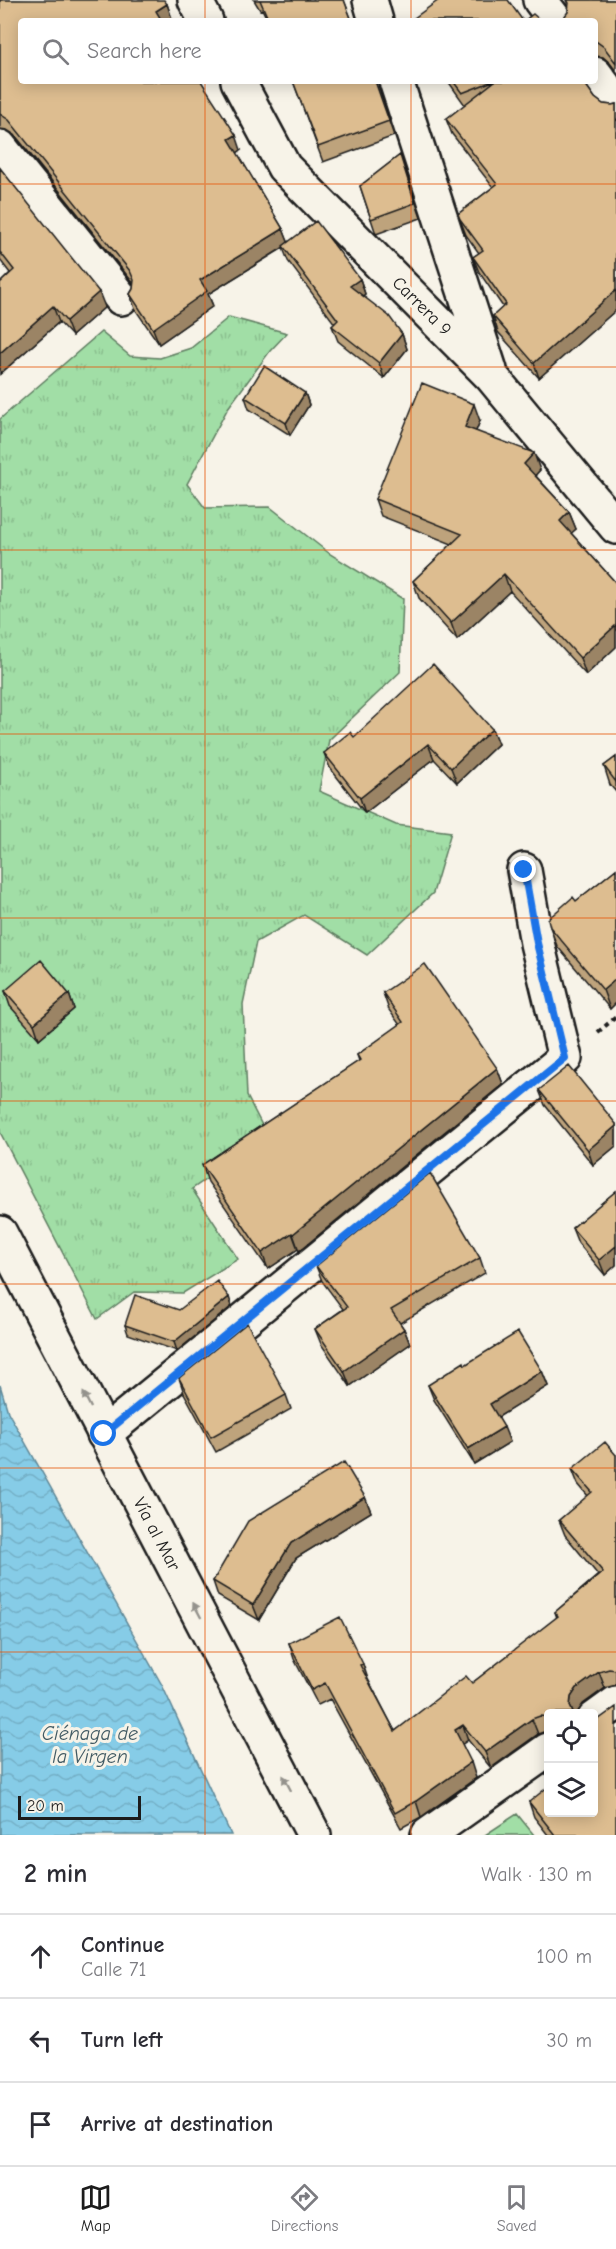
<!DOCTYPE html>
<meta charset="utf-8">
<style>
:root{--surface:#fff;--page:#f2f2f3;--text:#2b2b33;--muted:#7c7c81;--line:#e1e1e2;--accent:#1c1c1c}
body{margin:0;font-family:"Comic Neue",sans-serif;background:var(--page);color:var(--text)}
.controls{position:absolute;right:18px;bottom:18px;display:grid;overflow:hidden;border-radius:6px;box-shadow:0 3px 15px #0003}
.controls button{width:54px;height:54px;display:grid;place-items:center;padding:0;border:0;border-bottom:2px solid var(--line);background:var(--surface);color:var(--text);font:30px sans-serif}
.scale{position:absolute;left:18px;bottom:15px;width:123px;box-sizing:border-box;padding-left:6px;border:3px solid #1c1c1c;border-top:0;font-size:16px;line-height:21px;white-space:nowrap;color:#1c1c1c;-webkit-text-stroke:4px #f7f3e8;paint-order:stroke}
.stop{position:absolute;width:18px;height:18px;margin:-14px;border:4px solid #1a73e8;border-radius:50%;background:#fff}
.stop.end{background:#1a73e8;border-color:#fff;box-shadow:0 2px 6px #0008}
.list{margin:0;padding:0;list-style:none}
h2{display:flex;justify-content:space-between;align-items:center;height:78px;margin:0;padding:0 24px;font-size:26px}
h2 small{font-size:20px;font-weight:400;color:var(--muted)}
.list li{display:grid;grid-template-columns:39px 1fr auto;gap:18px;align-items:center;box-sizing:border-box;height:84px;padding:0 24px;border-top:2px solid var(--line)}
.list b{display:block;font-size:22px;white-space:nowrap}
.list p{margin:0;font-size:20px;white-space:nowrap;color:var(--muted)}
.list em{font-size:20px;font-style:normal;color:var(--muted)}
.icon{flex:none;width:33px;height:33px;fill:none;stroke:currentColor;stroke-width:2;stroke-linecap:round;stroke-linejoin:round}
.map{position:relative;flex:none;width:616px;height:1835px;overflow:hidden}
.search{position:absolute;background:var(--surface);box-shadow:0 3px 15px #0003;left:18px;right:18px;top:18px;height:66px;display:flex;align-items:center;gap:15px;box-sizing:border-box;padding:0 21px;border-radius:6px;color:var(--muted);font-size:22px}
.sheet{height:330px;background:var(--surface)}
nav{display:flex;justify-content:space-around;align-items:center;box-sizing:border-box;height:84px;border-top:2px solid var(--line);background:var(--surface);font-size:16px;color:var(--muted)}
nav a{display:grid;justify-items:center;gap:3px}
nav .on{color:var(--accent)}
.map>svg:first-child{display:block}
.grass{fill:url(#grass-tufts);stroke:#5e7d61;stroke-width:1.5}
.water{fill:url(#water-waves);stroke:#5c8696;stroke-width:1.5}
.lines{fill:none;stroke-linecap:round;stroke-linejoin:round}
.minor-casing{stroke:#1c1c1c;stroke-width:38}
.highway-casing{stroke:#1c1c1c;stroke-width:38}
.path{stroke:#1c1c1c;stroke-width:4;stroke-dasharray:4.5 4.5;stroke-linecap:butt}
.minor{stroke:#f7f3e8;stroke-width:33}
.highway{stroke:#f7f3e8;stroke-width:33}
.wall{fill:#bea37c;stroke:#1c1c1c;stroke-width:1.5}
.shaded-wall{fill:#9b8465;stroke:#1c1c1c;stroke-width:1.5}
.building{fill:#ddbd90;stroke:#1c1c1c;stroke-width:1.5}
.oneway{fill:#94928c}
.route{stroke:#1a73e8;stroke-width:8}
.grid{fill:none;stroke:#e8590c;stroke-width:1.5;stroke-opacity:0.55}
.labels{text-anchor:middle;stroke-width:6;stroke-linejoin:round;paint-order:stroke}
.street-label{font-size:18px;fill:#1c1c1c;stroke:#f7f3e8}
.water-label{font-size:20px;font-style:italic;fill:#415a63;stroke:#f7f3e8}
</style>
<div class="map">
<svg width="616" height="1835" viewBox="0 0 616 1835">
<defs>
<pattern id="grass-tufts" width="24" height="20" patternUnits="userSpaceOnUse" patternTransform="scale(1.5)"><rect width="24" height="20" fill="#a1dea6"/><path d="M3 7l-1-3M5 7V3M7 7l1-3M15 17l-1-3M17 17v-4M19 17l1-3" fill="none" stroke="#8abe8e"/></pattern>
<pattern id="water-waves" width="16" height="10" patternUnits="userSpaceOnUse" patternTransform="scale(1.5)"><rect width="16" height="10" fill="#86cce7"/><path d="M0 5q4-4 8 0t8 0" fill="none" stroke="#73afc6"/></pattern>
</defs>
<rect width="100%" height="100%" fill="#f7f3e8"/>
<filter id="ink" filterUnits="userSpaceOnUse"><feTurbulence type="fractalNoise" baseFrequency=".0167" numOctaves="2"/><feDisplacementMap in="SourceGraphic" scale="12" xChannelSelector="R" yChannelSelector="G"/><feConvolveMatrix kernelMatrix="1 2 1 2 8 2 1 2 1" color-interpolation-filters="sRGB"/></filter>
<g filter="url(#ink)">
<path class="grass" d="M229,317L287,333L270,351L228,408L187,484L205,508L270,507L330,554L403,599L400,672L329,740L319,791L396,825L451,832L433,893L367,955L304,915L256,942L243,1004L247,1096L268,1137L192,1189L238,1259L183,1293L134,1292L97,1319L0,1132V419L101,332L130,356L160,358L191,348Z
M517,1814L534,1835H485Z"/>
<path class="water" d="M0,1385L8,1412L162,1685L231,1835H0Z"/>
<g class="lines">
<defs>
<path id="minor" d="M195,0L206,21
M370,0L376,21
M540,0L556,21
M595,74L616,102
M238,81L284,167L492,377L616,527
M396,81L490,370
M0,147L121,298
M104,1434L565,1058L537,943L524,870
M594,1719L616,1703
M428,1835L548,1750"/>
<path id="highway" d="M0,1233L314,1835"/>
</defs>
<use href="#minor" class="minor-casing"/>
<use href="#highway" class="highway-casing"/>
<path class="path" d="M598,1032L616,1017"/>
<use href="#minor" class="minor"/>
<use href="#highway" class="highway"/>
</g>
<path class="wall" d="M0,0L167,4L172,19L170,21H21L241,150L237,153L283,229L288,242L360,279L365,294L362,296L402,334L407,349L384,378L338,341L332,326L335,324L288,261L283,248L208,294L213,306L159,344L135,309L130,294L133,289L134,284L15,135L7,130L0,129Z
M254,0H344L352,21H268L262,9L260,10Z
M566,0H616V71L610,63L603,57L595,56V21L562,20L568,12V7Z
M293,81H375L394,136L323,162Z
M448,81H583L595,98L603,104L612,105L616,104V310L539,378L498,332L493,316L503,307L479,272L473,257L479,253L466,235L458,214L493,187L452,134L446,119L465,105Z
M400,155L421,218L376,234L360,186Z
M0,168L105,307L72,336L59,322L0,374V283L10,273L0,260Z
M305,393L309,405L290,435L249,409L245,397Z
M480,421L476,431L540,470L535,475L569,512L576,529L571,533L616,583V647L586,675L510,591L457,640L419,598L413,581L452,544L381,516L375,499Z
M492,729L498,744L457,783L434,759L365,813L330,768L324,753L354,737Z
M616,757V792L610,785L604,766Z
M616,869V1003L610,1009L557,946L550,927L576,901Z
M5,991L69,994L74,1009L39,1039L10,1006Z
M383,993L497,1068L503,1084L299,1251L298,1249L268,1269L208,1182L202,1165L359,1061L357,1055L400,1025L389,1010Z
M539,1090L616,1124V1146L593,1165L545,1105Z
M616,1191V1265L605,1275L578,1243L572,1228Z
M480,1258L485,1273L400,1323L404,1329L410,1344L350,1386L321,1344L315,1329L343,1309L322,1281L316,1266Z
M232,1306L177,1351L128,1334L125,1325Z
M465,1365L542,1371L548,1386L498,1417L510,1442L474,1464L434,1400L428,1385Z
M179,1378L286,1395L291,1409L216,1452L184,1393Z
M616,1455V1685L605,1688L583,1704L577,1713H549V1732L546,1731L538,1734L491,1768L468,1740L462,1744L476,1778L421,1817L401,1828L330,1699L318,1705L294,1659L289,1643L363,1664L368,1679L395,1731L472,1683L557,1618L555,1612L598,1575L565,1535L559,1520L588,1496L578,1484L572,1469Z
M365,1497L371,1512L296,1558L259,1620L218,1596L213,1581Z
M529,1802L616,1835H548L534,1817Z"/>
<path class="shaded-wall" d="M167,4L172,19L170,21H159L156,11Z
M236,135L241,150L234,155L229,139Z
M283,229L289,244L208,294L213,306L159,344L153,329L200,280Z
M360,279L365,294L355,301L350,286Z
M616,290V310L539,378L534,363Z
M99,292L105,307L72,336L66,321Z
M53,306L59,322L0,374V353Z
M402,334L407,349L384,378L379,363Z
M305,393L309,405L290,435L286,423Z
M474,404L480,421L471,443L465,427Z
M534,453L540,470L530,481L524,464Z
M569,512L576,529L566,538L560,521Z
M504,574L510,591L457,640L451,623Z
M616,625V647L586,675L580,658Z
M492,729L498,744L457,783L451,768Z
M428,744L434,759L365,813L360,798Z
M616,979V1003L610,1009L603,990Z
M69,994L74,1009L39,1039L34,1024Z
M497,1068L503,1084L299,1251L293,1234Z
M616,1126V1146L593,1165L588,1150Z
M292,1233L298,1249L268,1269L262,1253Z
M616,1246V1265L605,1275L599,1260Z
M229,1297L232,1306L177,1351L174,1342Z
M404,1329L410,1344L350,1386L344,1371Z
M542,1371L548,1386L495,1419L490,1404Z
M504,1427L510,1442L474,1464L468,1449Z
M365,1497L371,1512L296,1558L259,1620L253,1605L291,1543Z
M599,1672L605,1688L583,1704L577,1713H573L570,1706L571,1697L577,1688Z
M532,1719L538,1734L491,1768L485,1752Z
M463,1725L468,1740L461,1745L455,1730Z
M471,1762L476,1778L421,1817L416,1801Z"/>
<path class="building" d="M0,0H164L167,4L156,11L162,21H21V81H201L236,135L229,139L283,229L200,280L207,291L153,329L130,294L133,289L134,280L130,271L9,120L0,114Z
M260,0H344L352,21H269Z
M439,0H508L523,21H410Z
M567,0H616V63L604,47L597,42L595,41V21H560L562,20L568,12L569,3Z
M533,14L541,21H524Z
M293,81H375L389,121L318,147Z
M453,81H493L462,93Z
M495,81H583L595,98L603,104L612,105L616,104V290L534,363L493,316L506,304L473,257L483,250L460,219L458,214L497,184L446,119Z
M400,155L415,203L371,219L360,186Z
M0,168L99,292L66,321L53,306L0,353V283L14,270L0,252Z
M316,221L360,279L350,286L389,316L402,334L379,363L332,326L338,320L283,246Z
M264,366L305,393L286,423L245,397Z
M422,383L474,404L465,427L534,453L524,464L569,512L560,521L616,583V625L580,658L504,574L451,623L413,581L462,534L375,499Z
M433,664L492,729L451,768L428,744L360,798L324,753L350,732L354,737Z
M616,757V782L604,766Z
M616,869V979L603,990L550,927L548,919L573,897L576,901Z
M41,960L69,994L34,1024L5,991Z
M425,964L497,1068L293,1234L292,1233L262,1253L202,1165L360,1060L357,1055L403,1022L383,993Z
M569,1066L616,1124V1126L588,1150L539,1090Z
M430,1173L480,1258L391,1310L404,1329L344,1371L315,1329L347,1307L316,1266Z
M616,1191V1246L599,1260L572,1228Z
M217,1281L229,1297L174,1342L125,1325L135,1295L179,1310Z
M247,1323L286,1395L211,1437L179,1378Z
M518,1332L542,1371L490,1404L504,1427L468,1449L428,1385L464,1362L465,1365Z
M605,1442L616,1455V1670L609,1669L599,1672L577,1688L571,1697L570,1706L573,1713H549V1717L540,1716L532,1719L485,1752L463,1725L455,1730L471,1762L416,1801L395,1813L325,1683L312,1690L289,1643L340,1617L363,1664L360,1665L395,1731L466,1676L472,1683L558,1616L555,1612L603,1572L559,1520L592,1492L572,1469Z
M344,1462L365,1497L291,1543L253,1605L213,1581L248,1521Z
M616,1707V1835H555L529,1802L549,1786V1812H594V1721L599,1719Z"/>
<defs><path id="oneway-solid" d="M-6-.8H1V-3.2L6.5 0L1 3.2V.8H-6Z" transform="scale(1.5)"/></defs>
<g class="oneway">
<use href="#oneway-solid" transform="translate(87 1400) rotate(-117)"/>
<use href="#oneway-solid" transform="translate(197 1610) rotate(-118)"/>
<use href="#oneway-solid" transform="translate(287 1783) rotate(-118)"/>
</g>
</g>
<g class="lines" filter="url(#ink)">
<path class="route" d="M104,1434L565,1058L537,943L524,870"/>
</g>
<path class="grid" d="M205,0V21M411,0V21M205,81V1835M411,81V1835M0,184H616M0,367H616M0,550H616M0,734H616M0,918H616M0,1101H616M0,1284H616M0,1468H616M0,1652H616"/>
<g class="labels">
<g class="street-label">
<text transform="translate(422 306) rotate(45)" y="6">Carrera 9</text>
<text transform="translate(157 1534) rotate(62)" y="6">Vía al Mar</text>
</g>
<g class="water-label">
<text x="90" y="1740">Ciénaga de<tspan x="90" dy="23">la Virgen</tspan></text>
</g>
</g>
</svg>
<div class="controls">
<button><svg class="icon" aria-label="locate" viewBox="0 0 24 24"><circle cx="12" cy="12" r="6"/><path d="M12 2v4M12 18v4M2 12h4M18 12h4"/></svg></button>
<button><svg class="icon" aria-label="layers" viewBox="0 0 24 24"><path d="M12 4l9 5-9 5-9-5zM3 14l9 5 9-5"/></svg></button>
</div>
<div class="scale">20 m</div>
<div class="stop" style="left:104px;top:1434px"></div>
<div class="stop end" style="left:524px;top:870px"></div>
<div class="search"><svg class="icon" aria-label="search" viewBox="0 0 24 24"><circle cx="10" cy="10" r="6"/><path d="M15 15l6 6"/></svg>Search here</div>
</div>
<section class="sheet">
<h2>2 min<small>Walk · 130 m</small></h2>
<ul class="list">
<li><svg class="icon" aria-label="ahead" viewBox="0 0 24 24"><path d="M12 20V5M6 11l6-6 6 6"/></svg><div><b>Continue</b><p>Calle 71</p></div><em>100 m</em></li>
<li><svg class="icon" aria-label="left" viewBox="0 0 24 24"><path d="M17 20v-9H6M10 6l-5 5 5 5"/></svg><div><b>Turn left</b></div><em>30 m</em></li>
<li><svg class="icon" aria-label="arrive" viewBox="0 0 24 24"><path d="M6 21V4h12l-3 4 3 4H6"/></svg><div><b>Arrive at destination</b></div></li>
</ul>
</section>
<nav>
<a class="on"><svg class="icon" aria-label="map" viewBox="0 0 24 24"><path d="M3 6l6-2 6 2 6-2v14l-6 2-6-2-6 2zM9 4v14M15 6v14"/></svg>Map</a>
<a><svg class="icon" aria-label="directions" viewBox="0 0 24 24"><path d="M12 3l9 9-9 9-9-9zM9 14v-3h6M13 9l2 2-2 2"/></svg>Directions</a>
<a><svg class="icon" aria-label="saved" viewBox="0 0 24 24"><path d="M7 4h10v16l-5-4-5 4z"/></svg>Saved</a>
</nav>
